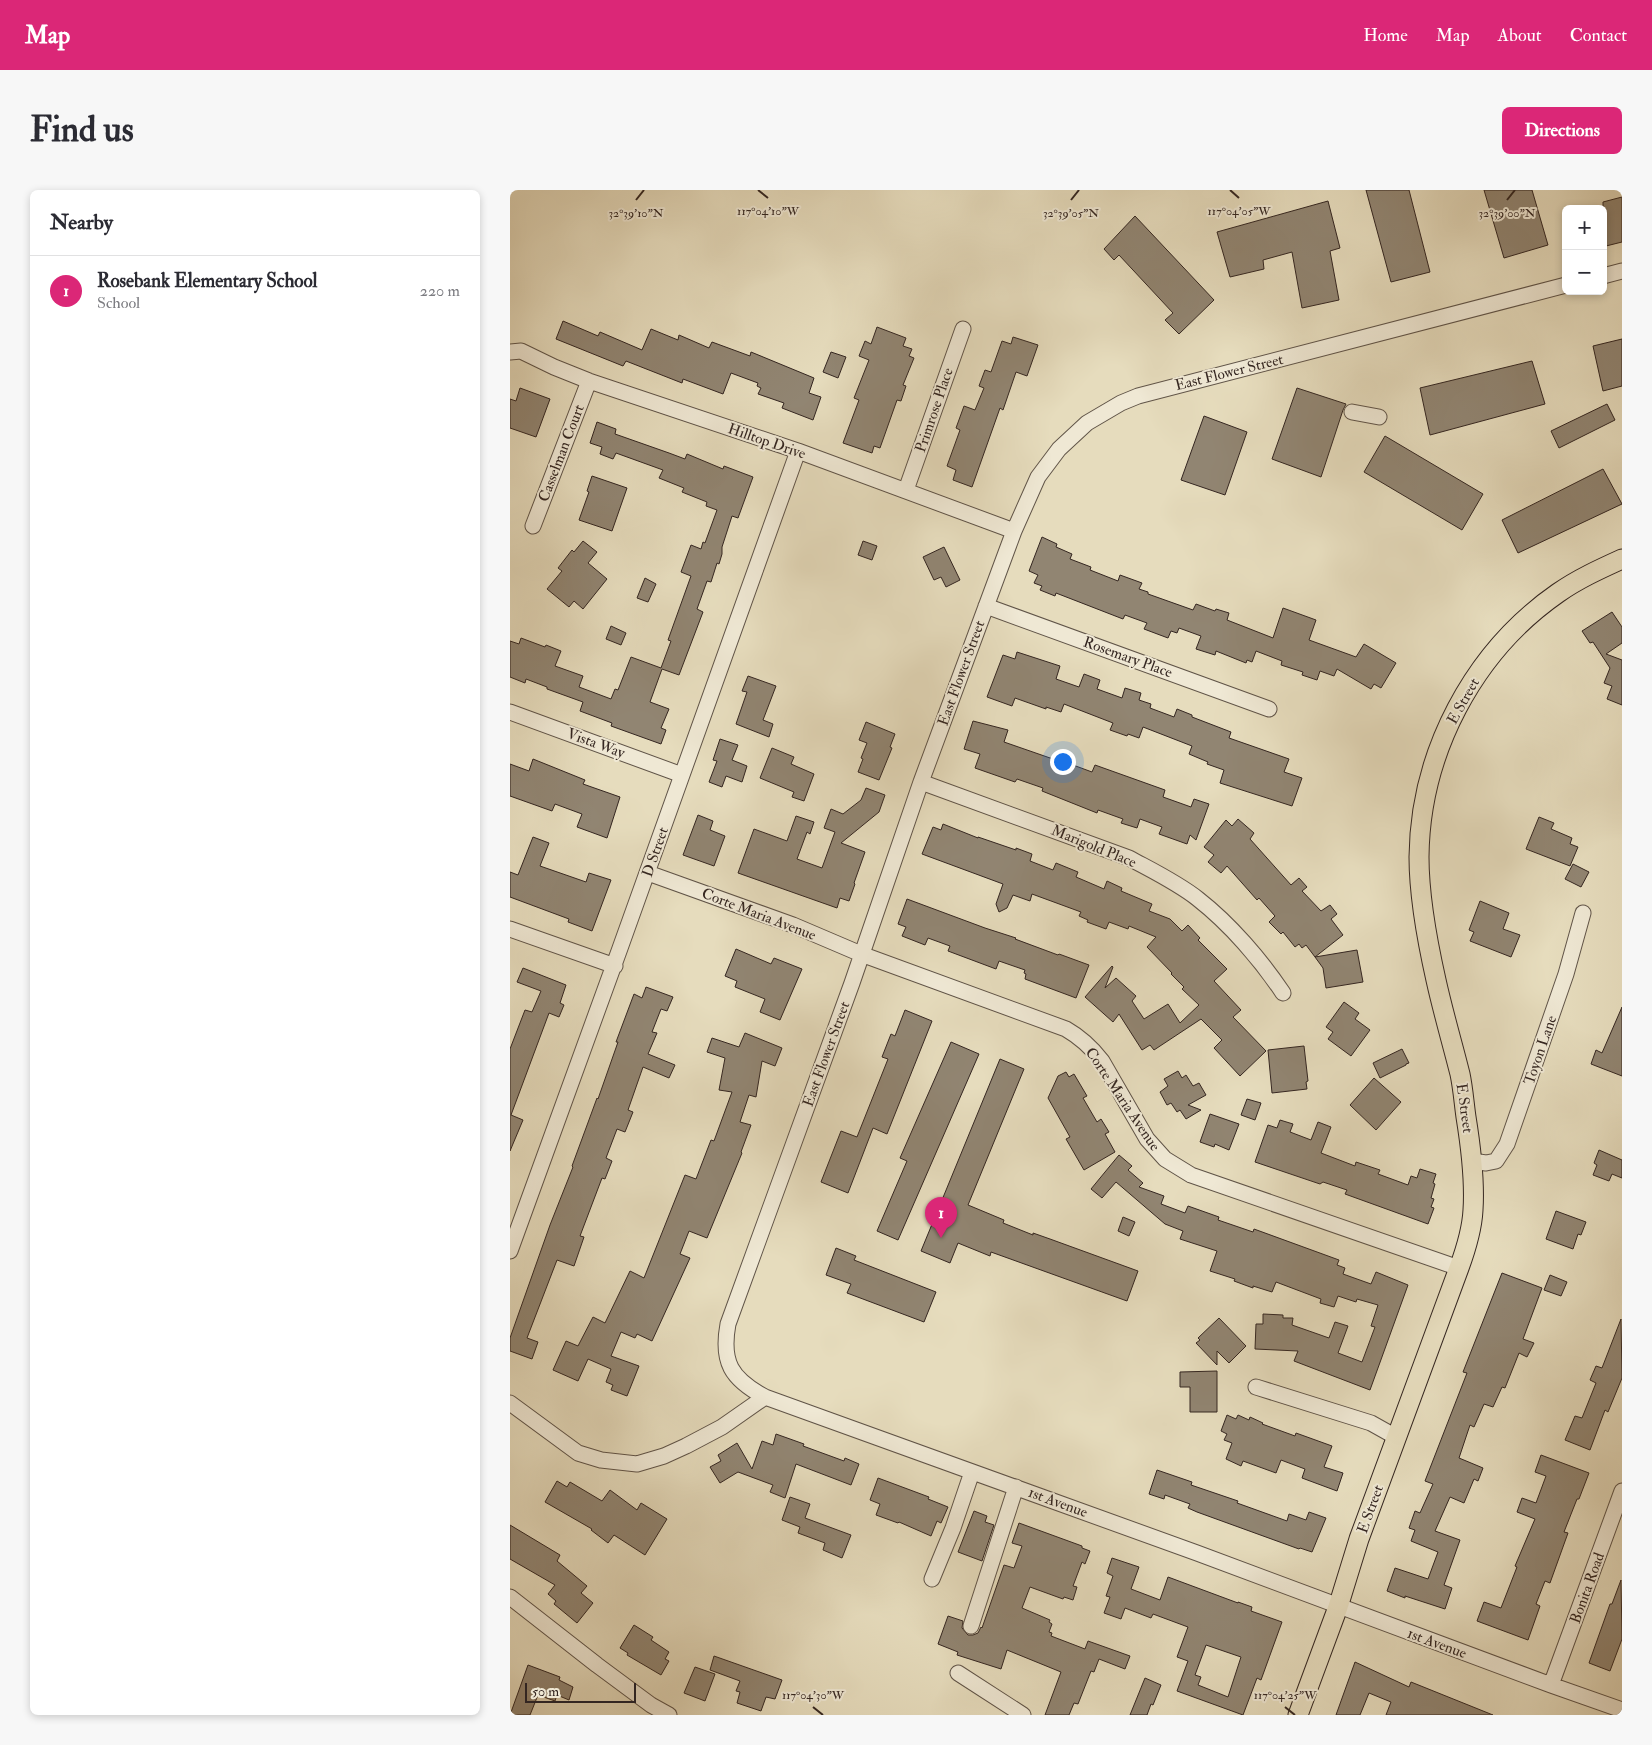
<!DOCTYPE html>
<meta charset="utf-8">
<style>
:root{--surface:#fff;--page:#f7f7f7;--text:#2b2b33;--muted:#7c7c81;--line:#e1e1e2;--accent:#db2777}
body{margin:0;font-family:"IM FELL Double Pica",serif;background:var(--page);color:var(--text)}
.controls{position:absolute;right:15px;top:15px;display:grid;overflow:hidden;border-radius:8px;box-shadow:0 2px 8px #0003}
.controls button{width:45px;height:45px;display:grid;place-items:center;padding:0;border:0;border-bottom:1px solid var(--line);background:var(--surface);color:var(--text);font:25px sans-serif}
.scale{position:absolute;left:15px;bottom:12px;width:111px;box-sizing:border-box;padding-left:5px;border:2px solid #342621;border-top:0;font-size:14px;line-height:18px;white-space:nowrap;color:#342621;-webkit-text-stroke:4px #efe8d4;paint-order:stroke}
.you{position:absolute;left:552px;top:571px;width:18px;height:18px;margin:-12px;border:4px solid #fff;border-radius:50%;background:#1a73e8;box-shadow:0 0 0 8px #1a73e833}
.badge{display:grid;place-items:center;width:32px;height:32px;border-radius:50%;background:var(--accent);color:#fff;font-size:16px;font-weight:700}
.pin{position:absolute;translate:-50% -41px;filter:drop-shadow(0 1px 2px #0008)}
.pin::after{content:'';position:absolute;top:26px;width:18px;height:15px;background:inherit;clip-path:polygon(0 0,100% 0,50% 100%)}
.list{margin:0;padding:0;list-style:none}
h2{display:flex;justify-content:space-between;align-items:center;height:65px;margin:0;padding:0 20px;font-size:21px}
h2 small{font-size:16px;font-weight:400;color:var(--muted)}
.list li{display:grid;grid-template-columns:32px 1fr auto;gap:15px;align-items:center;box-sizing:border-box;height:70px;padding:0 20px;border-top:1px solid var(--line)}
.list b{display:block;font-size:19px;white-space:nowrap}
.list p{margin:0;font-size:16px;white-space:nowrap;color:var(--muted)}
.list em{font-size:16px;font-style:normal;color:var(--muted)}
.map{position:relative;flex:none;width:1112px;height:1525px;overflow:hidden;border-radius:8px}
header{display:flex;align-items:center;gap:30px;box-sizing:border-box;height:70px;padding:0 25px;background:var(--accent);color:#fff}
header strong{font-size:24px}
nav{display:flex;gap:28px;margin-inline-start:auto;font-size:18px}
.intro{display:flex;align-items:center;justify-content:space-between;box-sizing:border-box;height:120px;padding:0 30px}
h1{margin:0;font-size:35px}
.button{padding:12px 22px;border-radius:8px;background:var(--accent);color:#fff;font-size:18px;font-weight:700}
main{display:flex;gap:30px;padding:0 30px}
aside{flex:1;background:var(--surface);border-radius:8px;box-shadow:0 2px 8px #0003}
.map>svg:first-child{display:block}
.building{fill:#918572;stroke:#342621;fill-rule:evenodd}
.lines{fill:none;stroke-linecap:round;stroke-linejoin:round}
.minor-casing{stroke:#605448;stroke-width:17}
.major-casing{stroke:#342621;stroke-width:21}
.minor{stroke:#efe8d4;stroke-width:15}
.major{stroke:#e6dcbd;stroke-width:19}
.ticks{fill:none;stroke:#342621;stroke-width:2}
.labels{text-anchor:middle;stroke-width:4;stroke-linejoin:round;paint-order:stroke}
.street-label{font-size:15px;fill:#342621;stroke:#efe8d4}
.ticks-label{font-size:12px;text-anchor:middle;fill:#342621;stroke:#efe8d4;stroke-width:4;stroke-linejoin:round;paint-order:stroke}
</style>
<header>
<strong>Map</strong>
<nav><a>Home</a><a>Map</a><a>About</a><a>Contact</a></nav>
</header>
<div class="intro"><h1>Find us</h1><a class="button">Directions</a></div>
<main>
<aside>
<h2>Nearby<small></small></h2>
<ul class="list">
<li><span class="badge">1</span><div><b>Rosebank Elementary School</b><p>School</p></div><em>220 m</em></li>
</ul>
</aside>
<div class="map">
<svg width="1112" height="1525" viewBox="0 0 1112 1525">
<rect width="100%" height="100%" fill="#e6dcbd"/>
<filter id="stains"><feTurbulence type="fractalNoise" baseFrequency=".004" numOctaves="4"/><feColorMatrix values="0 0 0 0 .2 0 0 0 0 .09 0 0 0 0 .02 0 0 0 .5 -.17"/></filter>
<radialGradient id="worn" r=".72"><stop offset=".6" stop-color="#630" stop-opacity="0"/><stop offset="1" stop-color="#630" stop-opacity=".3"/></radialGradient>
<path class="building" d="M856,0H899L920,82L881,92Z
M974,0H1022L1038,55L994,68Z
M1112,7V52L1096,56L1093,46V12Z
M818,11L830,58L820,61L829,110L792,118L782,62L753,70L754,79L720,87L707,42Z
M625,26L704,110L669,144L655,130L663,123L609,65L604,70L594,59Z
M53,131L88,146L90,142L132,160L141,139L168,150L169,145L199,158L202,152L240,166L241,162L304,188L299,203L311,207L303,230L272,218L274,213L248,204L251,198L247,196L248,193L221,183L213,204L173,189L172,193L116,171L113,176L46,149Z
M367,137L396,148L393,156L402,159L399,166L404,168L393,195L396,196L391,211L387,210L370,258L364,256L362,263L333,253L349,210L344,208L359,170L349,166L355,151L361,154Z
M503,147L528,155L517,186L506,182L493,220L490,218L462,297L443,290L446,280L437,276L450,240L446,238L454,216L465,220L474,198L469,196L475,180L481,182L492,151L501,154Z
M1112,149V196L1093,201L1083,156Z
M321,162L336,167L328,188L313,182Z
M1022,171L1035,214L920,245L910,198Z
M10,198L40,209L26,247L0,238V209L6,211Z
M787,198L836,214L833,220L811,287L762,269Z
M1097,214L1105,230L1049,258L1041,241Z
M694,226L737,242L715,305L671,290Z
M87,232L106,239L105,244L159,263L175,269L177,264L213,279L214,276L243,287L228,328L222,326L212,357V364L209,374L207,373L201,392L197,391L187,419L193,422L169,485L152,479L140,512L159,519L151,538L156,540L151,554L101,536L102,533L70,521L73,512L37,499V497L16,489L15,493L0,487V451L9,454L11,448L35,457L36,455L51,461L45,476L73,486L69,497L101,509L105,499L108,500L121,467L151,478L161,451L158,450L181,386L171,382L181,355L191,359L193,352L195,353L207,320L196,316L197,312L172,302L174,298L149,288L153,280L106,263L103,269L90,264L92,257L80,253Z
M875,246L973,304L952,340L854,282Z
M1093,279L1112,314L1008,363L992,330Z
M82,286L117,298L102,341L69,330L79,302L77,301Z
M532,347L547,354L546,357L562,364L560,369L581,377L580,380L608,391L610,385L632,393L629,399L638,402V404L683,420L686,414L705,421L706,419L719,423L717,430L763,448L773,418L806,430L799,450L846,467L854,454L886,473L871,498L864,494L861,499L827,479L824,486L810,481L807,490L792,485L793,482L771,475L772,471L746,461L742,472L737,470L736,473L706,461L705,465L686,459L691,446L669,438L667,443L661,441L658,448L634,439L637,433L615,425L613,429L546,403L545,406L530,400L532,396L524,393L528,385L519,381Z
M73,351L87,362L78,373L97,389L73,419L64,411L59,417L37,399L52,381L48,378L62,360L64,362Z
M353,351L367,356L362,370L348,365Z
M434,357L450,390L436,397L431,387L424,390L413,367Z
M135,388L146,394L138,412L127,408Z
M1102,422L1112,437V453L1096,464L1112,470V515L1097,509L1102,496L1094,493L1100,478L1083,452L1080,453L1072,441Z
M101,436L116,443L111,455L96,449Z
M507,462L550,476L546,489L569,497L574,484L590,490L587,499L612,508L615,498L631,503L629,510L641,514L640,518L664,527L667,519L682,525V527L721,542L719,548L779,569L774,582L792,588L782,616L710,593L714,580L697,574L698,572L679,564L682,556L633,537L629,548L618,544L617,546L600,540L603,533L554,514L551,522L536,517V519L505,508L502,516L477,507L493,465L505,469Z
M238,486L266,496L253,530L263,534L259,547L226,534L237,502L232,501Z
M463,531L498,540L494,552L543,569L544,568L582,582L585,575L655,600L653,607L681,617L684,609L699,614L686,650L680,645L677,654L649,644L652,637L630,629L627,638L611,633L613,629L588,620L587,623L532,601L533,598L507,589L505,592L465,578L470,564L454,559Z
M356,532L385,544L380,557L382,558L369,590L348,582L353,569L351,568L357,553L349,550Z
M210,549L228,555L222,570L237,576L232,592L216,586L212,597L199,592L207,571L203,570Z
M262,558L284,567L281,574L304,584L294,611L282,607L284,602L250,588Z
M23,569L75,590L73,594L110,607L97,648L67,637L72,624L45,614L42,621L0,606V574L19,581Z
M356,598L375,605L369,622L331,653L355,662L344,693L345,694L339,711L330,708L327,718L228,683L244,639L277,651L286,626L304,632L300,644L297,642L287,669L312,678L325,642L314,638L321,619L333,624L351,610Z
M188,625L203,631L200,640L215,646L204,676L173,665Z
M1029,627L1044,633L1041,639L1062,648L1060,654L1068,657L1060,676L1016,659Z
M728,629L744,643L740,649L781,695L789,688L797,697L792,701L811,721L820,715L827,724L821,729L833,745L805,767L796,755L792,758L789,754L785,757L773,742L771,744L759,732L765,726L749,708L747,710L717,676L711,683L698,672L704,665L694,657L716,630L722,636Z
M433,634L468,648V647L506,660V658L522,664L520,671L543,680L546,673L568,682L566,687L594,699L597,691L612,698L611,701L642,714L639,721L660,729L672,741L678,735L690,748L688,750L717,779L704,791L731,820L723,827L756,861L730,886L704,858L712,850L691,829L644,860L640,855L632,860L609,824L603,832L575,807L602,776L603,777L595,798L606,788L626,806L622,811L634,829L658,814L670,833L689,815L672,799L674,797L661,784L662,783L637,757L646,747L619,736L618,739L599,732L596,739L577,732L578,730L569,726L571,722L522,704L520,711L503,705L497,718L489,722L486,714L493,694L412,664L423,637L431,640Z
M23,647L39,653L30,676L76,692L79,683L101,690L82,741L58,732L59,729L0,707V682L8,685Z
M1063,674L1079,682L1071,697L1055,689Z
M397,709L475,738L506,748L505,749L548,765L549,764L579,775L566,808L515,789L516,784L514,783L515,780L489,771L486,779L438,761L440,756L418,748L415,755L392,746L396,737L388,734Z
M970,711L999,723L993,739L1010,745L1001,767L960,751L964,742L959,740Z
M226,759L261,774L264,768L292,779L270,830L250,822L255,809L225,797L227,791L215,786Z
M847,760L853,792L816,798L813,778L805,767Z
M13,778L56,795L50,813L54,815L49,827L39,823L1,925L13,930L0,961V859L15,820L22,822L31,801L7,792Z
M136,797L163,807L157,821L151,819L142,842L147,843L138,864L165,875L159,888L133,877L118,920L123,922L115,942L107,939L96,968L102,971L95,989L92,988L70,1046L74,1047L64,1076L47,1070L17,1148L28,1152L22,1169L0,1161V1148L40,1035L63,977L62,976L76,938L87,908L88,909L108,852H106L124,804L132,808Z
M834,812L849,823L845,829L860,840L841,866L818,849L823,842L816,837Z
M1112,817V886L1081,874L1086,860L1092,863Z
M395,820L422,831L377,944L363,938L338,1003L311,992L331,941L347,947L378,869L372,867L381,844L385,846Z
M235,843L272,858L265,876L252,871L246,907L239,905L230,932L241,935L231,962L232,963L197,1048L179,1041L170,1064L180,1068L142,1151L127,1144L125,1148L111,1142L101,1166L129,1176L117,1206L101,1200L103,1195L96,1192L101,1179L78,1169L68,1191L43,1180L56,1151L68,1156L83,1127L95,1133L120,1081L134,1088L175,985L186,989L201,950L204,951L222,902L209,900L215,868L197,862L202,848L229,857Z
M441,852L469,864L388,1050L367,1041L397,971L390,968Z
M794,856L798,891L796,892L797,899L762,903L758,860Z
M892,859L899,873L896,874V875L870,888L863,873Z
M490,869L514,879L458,1015L494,1030L493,1033L523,1045V1043L540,1049L628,1081L617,1111L481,1062L480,1066L448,1053L440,1073L411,1061Z
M668,881L672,888L676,885L683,896L689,893L696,905L678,915L691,920L676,929L670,920L667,922L661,913L657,915L650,902L658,896L654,889Z
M556,882L559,887L564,884L577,906L573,908L587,932L591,929L599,942L595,944L605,962L574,980L556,949L560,947L538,908L548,886Z
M864,888L891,912L866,940L840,915Z
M737,909L751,913L745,930L731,925Z
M700,924L729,934L719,960L705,954L704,957L690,952Z
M770,930L783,934L780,942L801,950L808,932L821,937L811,963L845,976L846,972L870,980L868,984L898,995L901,986L907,988L910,979L926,984L923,993L925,994L921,1008L924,1009L921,1017L924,1018L918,1034L835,1004L837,1000L813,992L810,994L745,972L758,935L767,938Z
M1089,960L1112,970V988L1102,984L1099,991L1083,985L1087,975L1084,973Z
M609,965L622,976L618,980L633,993L629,997L654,1006L651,1014L675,1023L678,1016L709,1027L708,1030L743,1042L744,1039L829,1070L827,1075L835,1078L833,1084L861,1094L866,1082L898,1095L860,1200L784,1171L788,1161L745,1159L746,1134H753V1124L773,1125V1128H783L782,1135L819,1148L825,1132L838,1136L828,1163L852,1172L865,1137L861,1136L868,1115L847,1109L846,1112L828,1106L824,1117L810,1113L811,1109L766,1092L762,1102L743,1096V1098L724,1091L725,1089L700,1081L707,1061L670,1049L673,1041L655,1034L606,992L592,1008L581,999Z
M1046,1021L1076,1032L1071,1045L1068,1044L1063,1059L1036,1049Z
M613,1027L625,1032L619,1046L608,1041Z
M326,1058L346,1066L344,1070L426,1102L414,1132L337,1103L341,1094L316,1085Z
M992,1083L1032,1098L1013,1149L1024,1153L1017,1167L1009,1163L995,1198L992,1197L983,1217L974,1214L964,1237L960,1235L949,1268L973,1278L968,1291L964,1289L954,1313L940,1307L925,1341L950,1350L934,1395L942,1398L935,1419L895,1406V1408L877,1401L885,1378L918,1389L928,1362L901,1351L905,1340L899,1338L905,1321L910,1323L923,1294L915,1291L957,1183L953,1182Z
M1040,1085L1057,1092L1051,1106L1034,1100Z
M709,1128L736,1156L719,1173L707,1161V1175L686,1153L690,1150L688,1148Z
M1111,1129L1112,1188L1098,1222L1095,1220L1080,1260L1055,1250L1065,1226L1072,1228L1086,1193L1080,1190L1086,1176L1092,1178Z
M707,1181V1222H680V1197H670V1182Z
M717,1225L726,1229L728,1225L739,1230L740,1227L753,1233L752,1234L785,1246L786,1243L822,1256L814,1277L833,1283L827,1301L792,1288L795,1279L771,1270L766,1283L733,1271L731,1276L716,1269L722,1253L714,1250L717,1244L711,1241Z
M266,1244L294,1254L293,1256L334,1271L335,1268L349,1274L341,1295L286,1274L275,1308L260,1302L263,1295L228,1282L210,1293L200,1277L211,1271L208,1265L227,1253L242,1279L252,1251L263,1255Z
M1031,1265L1079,1283L1069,1309H1067L1054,1342L1058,1343L1040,1393L1035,1391L1026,1414L1030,1416L1018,1450L967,1431L974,1412L991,1418L1007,1377L1005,1376L1025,1329L1007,1322L1012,1308L1026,1313L1036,1286L1025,1282Z
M647,1280L682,1292L681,1295L728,1311L727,1313L777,1331L779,1324L796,1330L799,1322L816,1328L802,1362L790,1358L789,1359L687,1322L678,1318L680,1314L655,1305L654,1309L639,1304Z
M368,1288L419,1307L418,1309L438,1317L431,1333L427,1331L421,1346L389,1332L388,1333L366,1325L370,1314L360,1310Z
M47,1291L57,1297L60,1292L92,1311L100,1300L127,1320L131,1313L157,1329L135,1365L104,1345L98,1353L81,1340L82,1339L35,1312Z
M280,1307L300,1314L295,1328L341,1345L332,1368L313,1360L315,1353L288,1343L290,1337L272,1330Z
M464,1321L477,1326L475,1332L484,1335L472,1371L448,1362Z
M509,1333L572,1356V1358L580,1361L575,1374L572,1372L563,1396L567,1397L563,1410L554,1407L553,1409L520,1397L512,1418L540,1430L539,1432L542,1434L539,1442L542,1443L541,1446L575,1459L578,1451L620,1466L615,1479L589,1469L584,1482L581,1481L568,1514L564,1513L559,1525H535L551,1482L497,1460L491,1479L447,1465L448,1462L428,1454L438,1426L453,1431L452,1438L458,1445H463L468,1443L471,1437L472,1438L494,1375L504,1378L512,1356L502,1353Z
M0,1335L50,1365L47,1371L77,1396L71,1403L83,1413L67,1433L44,1414L46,1411L38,1404L45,1395L0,1369Z
M602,1368L629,1377L621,1399L650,1410L658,1387L728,1413V1412L742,1417L741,1421L772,1432L751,1490L747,1488L733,1525L667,1501L678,1471L667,1467L678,1437L643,1424L641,1428L615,1418L611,1429L594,1423L600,1407L596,1406L603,1386L597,1383ZM696,1455L731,1467L718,1507L688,1495L691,1487L685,1485Z
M1111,1390L1112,1449L1100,1481L1079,1473L1100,1414H1102Z
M124,1435L143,1447L141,1450L159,1462L155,1469L159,1471L151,1485L117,1465L118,1463L110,1458Z
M204,1466L272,1490L265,1509L256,1507L251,1521L227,1513L230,1502L226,1501L230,1491L200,1480Z
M845,1472L899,1497L901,1492L983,1525H876L881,1512L859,1503L850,1525H826Z
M18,1475L50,1487L49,1490L63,1497L59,1510L47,1505L45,1511L28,1505L20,1525H0Z
M185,1477L205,1484L195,1511L174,1503Z
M635,1488L651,1495L643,1515L641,1514L637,1525H620Z"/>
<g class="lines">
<defs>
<path id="minor" d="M1093,86L1112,81
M0,162L11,161L44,177L79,191L288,261L504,341
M842,222L869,227
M396,300L453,139
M23,336L79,191
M476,416L759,519
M0,522L172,585
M411,592L619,668C641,680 668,693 688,709C720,734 751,770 773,803
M138,683L283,735L351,764L556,839C570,847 582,858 592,871L637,949L655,969L681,985L949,1078
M0,739L105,776
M962,971L976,973L986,971L997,954L1056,784L1073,723
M0,1061C98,795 192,528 288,261
M746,1197L861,1233L886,1247
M255,1207C221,1189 211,1172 218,1134L342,793L411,592L504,341L528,287L549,259L577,233L611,213L628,206L1056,95
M0,1213L68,1263L91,1270L127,1274L154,1266L176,1256L212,1237L255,1207L687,1363L1041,1495L1112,1520
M422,1389L443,1338L462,1282
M0,1407L87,1475L141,1515L159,1525
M461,1436L506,1297
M448,1483L513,1525
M1041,1495L1112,1301"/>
<path id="major" d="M788,1525L828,1417L849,1349L949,1078C956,1059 962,1040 963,1020C965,989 961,958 956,927C954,913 953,898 950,884C942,852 933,822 926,790C917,750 909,708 909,667C910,563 963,462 1048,403C1068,389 1090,379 1112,369"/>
</defs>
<use href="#minor" class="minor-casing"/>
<use href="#major" class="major-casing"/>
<use href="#minor" class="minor"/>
<use href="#major" class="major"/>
</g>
<path class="ticks" d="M248,0L258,8M720,0L729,8M126,10L134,0M561,10L569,0M997,10L1005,0M303,1517L313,1525M775,1517L785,1525"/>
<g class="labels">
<g class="street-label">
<text transform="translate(719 182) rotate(-14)" y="5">East Flower Street</text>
<text transform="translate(424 220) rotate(-71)" y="5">Primrose Place</text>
<text transform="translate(257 251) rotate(19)" y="5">Hilltop Drive</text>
<text transform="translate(51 263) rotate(-69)" y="5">Casselman Court</text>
<text transform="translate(618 467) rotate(20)" y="5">Rosemary Place</text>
<text transform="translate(451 483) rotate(-70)" y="5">East Flower Street</text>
<text transform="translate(953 511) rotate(-61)" y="5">E Street</text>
<text transform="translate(86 553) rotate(20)" y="5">Vista Way</text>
<text transform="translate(584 656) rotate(22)" y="5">Marigold Place</text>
<text transform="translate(145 662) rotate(-71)" y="5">D Street</text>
<text transform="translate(249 724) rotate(21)" y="5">Corte Maria Avenue</text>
<text transform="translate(1030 860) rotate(-71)" y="5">Toyon Lane</text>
<text transform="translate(316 864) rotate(-70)" y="5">East Flower Street</text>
<text transform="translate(613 909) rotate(56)" y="5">Corte Maria Avenue</text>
<text transform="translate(955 918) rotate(82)" y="5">E Street</text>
<text transform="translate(548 1312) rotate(20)" y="5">1st Avenue</text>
<text transform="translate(860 1319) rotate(-70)" y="5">E Street</text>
<text transform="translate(1077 1398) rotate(-70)" y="5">Bonita Road</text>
<text transform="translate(927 1453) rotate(20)" y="5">1st Avenue</text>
</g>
</g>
<g class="ticks-label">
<text x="258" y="25">117°04'10"W</text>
<text x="729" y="25">117°04'05"W</text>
<text x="126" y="27">32°39'10"N</text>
<text x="561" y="27">32°39'05"N</text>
<text x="997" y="27">32°39'00"N</text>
<text x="303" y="1509">117°04'30"W</text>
<text x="775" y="1509">117°04'25"W</text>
</g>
<rect width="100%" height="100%" filter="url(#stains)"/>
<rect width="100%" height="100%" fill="url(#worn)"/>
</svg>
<div class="controls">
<button>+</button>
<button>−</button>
</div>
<div class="scale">50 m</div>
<div class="you"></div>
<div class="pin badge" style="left:431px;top:1048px">1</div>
</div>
</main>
